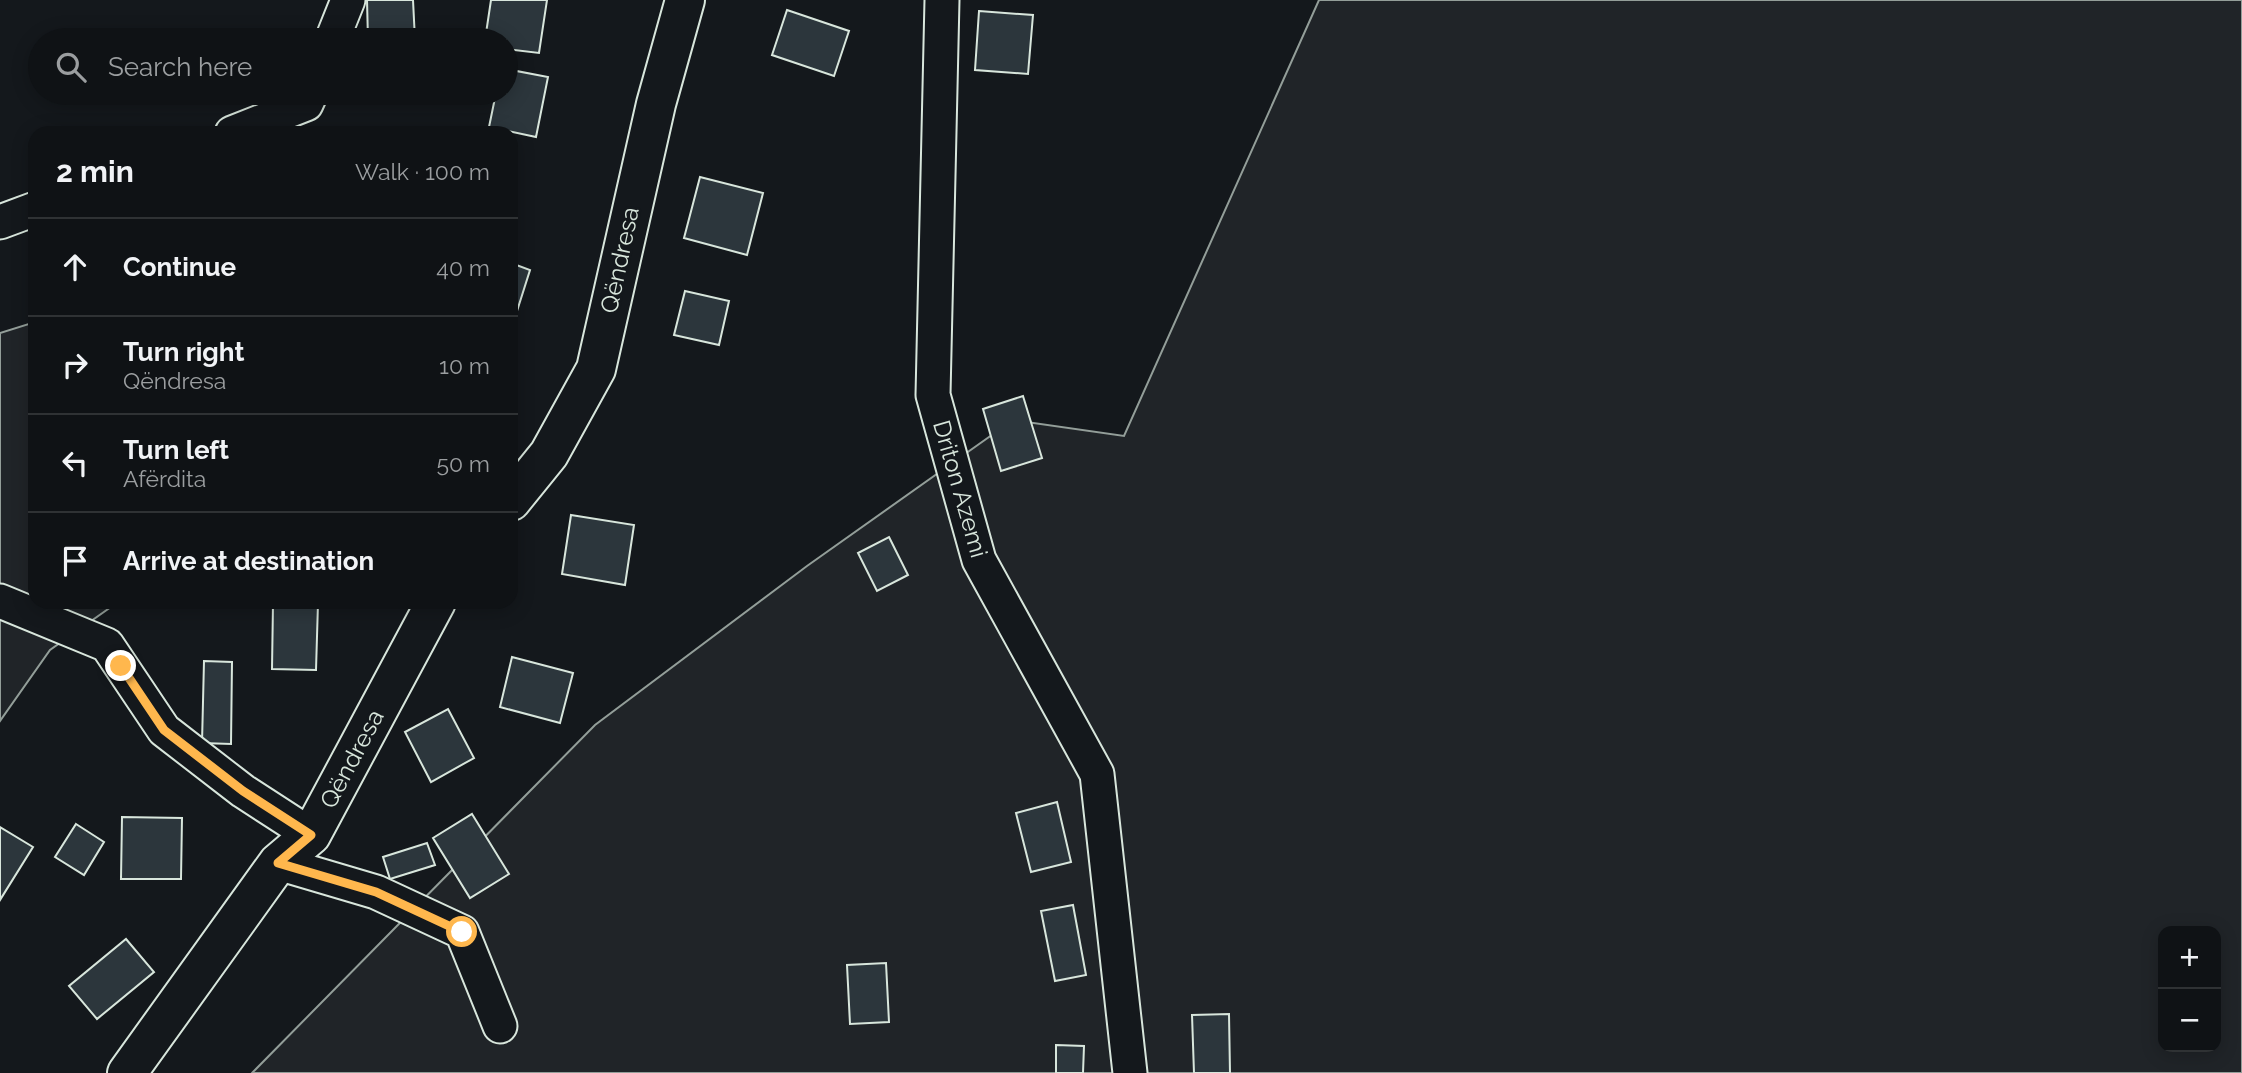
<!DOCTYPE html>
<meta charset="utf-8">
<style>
:root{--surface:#0f1215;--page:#181b1e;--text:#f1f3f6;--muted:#9b9ea0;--line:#2f3234}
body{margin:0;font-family:Raleway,sans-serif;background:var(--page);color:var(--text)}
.controls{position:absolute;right:21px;bottom:21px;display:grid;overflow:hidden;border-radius:14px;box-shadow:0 4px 18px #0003}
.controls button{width:63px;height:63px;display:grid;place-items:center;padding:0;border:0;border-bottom:2px solid var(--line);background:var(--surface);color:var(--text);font:35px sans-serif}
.stop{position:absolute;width:21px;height:21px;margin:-16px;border:5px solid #ffb74d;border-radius:50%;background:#fff}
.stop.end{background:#ffb74d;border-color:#fff;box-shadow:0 2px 7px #0008}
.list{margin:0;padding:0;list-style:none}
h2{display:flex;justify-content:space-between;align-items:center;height:91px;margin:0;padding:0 28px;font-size:30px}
h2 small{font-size:23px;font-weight:400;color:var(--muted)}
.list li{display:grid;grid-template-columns:46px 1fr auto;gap:21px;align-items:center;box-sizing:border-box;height:98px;padding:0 28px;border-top:2px solid var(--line)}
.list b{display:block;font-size:26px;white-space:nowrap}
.list p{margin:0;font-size:23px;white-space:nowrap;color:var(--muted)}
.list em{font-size:23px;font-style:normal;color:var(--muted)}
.icon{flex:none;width:38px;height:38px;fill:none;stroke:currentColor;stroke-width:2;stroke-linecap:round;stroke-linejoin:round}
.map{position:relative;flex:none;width:2242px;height:1073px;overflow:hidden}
.search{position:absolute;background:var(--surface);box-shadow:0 4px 18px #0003;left:28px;top:28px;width:490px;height:77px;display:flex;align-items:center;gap:18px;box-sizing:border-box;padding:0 24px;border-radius:38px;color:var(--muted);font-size:26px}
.panel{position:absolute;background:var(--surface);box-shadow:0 4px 18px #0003;left:28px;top:126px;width:490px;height:483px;border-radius:21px}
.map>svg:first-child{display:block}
.green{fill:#202428;stroke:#939e99;stroke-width:2;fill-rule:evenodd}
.building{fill:#2c363c;stroke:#d8e6dc;stroke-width:2}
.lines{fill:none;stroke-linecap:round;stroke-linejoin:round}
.minor-casing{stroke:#d8e6dc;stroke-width:37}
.tertiary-casing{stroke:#d8e6dc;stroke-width:42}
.minor{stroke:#14181c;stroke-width:33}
.tertiary{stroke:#14181c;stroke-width:38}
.route{stroke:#ffb74d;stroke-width:9}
.labels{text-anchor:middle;stroke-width:5;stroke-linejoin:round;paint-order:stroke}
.street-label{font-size:24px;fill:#d8e6dc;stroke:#14181c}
</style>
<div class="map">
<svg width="2242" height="1073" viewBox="0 0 2242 1073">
<rect width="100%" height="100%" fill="#14181c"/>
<path class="green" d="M1319,0H2242V1073H252L595,725L807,566L1013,420L1124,436ZM2163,931H2216V1047H2163Z
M35,322V602H118L50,650L0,721V333Z"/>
<path class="building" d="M367,0H413L415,40H368Z
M491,0H547L539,53L506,49V40H485Z
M787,10L849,31L834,76L772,55Z
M979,11L1033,15L1028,74L975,70Z
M506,69L548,77L536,137L489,127L496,93H506Z
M700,177L763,193L747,255L684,238Z
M511,263L530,270L511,330Z
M685,291L729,301L719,345L674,335Z
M1023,396L1042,458L1001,471L983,409Z
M571,515L634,525L625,585L562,574Z
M889,537L908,575L877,591L858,553Z
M273,603H318L316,670L272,669Z
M512,657L573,673L560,723L500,707Z
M204,661L232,662L231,744L202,743Z
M448,709L474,758L431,782L405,732Z
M1057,802L1071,862L1031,872L1016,813Z
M472,814L509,874L470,898L433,838Z
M122,817L182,818L181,879H121Z
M76,824L104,842L84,875L55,857Z
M0,827L33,847L0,900Z
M427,843L435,865L390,879L383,857Z
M1073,905L1086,975L1055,981L1041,911Z
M126,939L154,972L97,1019L69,986Z
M886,963L889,1022L850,1024L847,965Z
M1229,1014L1230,1073H1194L1192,1015Z
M1056,1045L1084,1046L1083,1073H1056Z"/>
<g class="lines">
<defs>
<path id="minor" d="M942,0L933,395L979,560L1097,774L1130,1073
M332,40L348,0
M232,133L306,104L311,93
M0,222L35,209
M0,601L107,645L164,730L243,791L311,835
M278,863L376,892L462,932L500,1026"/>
<path id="tertiary" d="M511,501L549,454L596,369L656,104L685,0
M127,1073L278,863L311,835L436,602"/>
</defs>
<use href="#minor" class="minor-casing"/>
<use href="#tertiary" class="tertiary-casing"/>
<use href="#minor" class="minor"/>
<use href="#tertiary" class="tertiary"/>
</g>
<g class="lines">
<path class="route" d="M121,666L164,730L243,791L311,835L278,863L376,892L462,932"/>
</g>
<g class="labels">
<g class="street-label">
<text transform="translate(620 260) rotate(-78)" y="8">Qëndresa</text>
<text transform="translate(960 489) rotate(74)" y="8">Driton Azemi</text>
<text transform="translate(352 759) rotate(-62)" y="8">Qëndresa</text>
</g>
</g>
</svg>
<div class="controls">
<button>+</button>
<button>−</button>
</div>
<div class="stop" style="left:462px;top:932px"></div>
<div class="stop end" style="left:121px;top:666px"></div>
<div class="search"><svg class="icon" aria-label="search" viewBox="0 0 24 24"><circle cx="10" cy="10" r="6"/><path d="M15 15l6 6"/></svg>Search here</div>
<section class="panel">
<h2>2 min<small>Walk · 100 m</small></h2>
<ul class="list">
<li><svg class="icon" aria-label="ahead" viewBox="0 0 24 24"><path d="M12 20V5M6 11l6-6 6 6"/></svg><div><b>Continue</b></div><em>40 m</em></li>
<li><svg class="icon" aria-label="right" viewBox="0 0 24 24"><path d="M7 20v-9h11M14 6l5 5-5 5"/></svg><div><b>Turn right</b><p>Qëndresa</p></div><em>10 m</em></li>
<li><svg class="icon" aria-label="left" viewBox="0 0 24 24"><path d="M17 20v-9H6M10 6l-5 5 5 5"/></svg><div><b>Turn left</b><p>Afërdita</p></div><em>50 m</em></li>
<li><svg class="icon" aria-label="arrive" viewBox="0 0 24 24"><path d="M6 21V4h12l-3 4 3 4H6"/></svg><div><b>Arrive at destination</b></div></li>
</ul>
</section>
</div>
